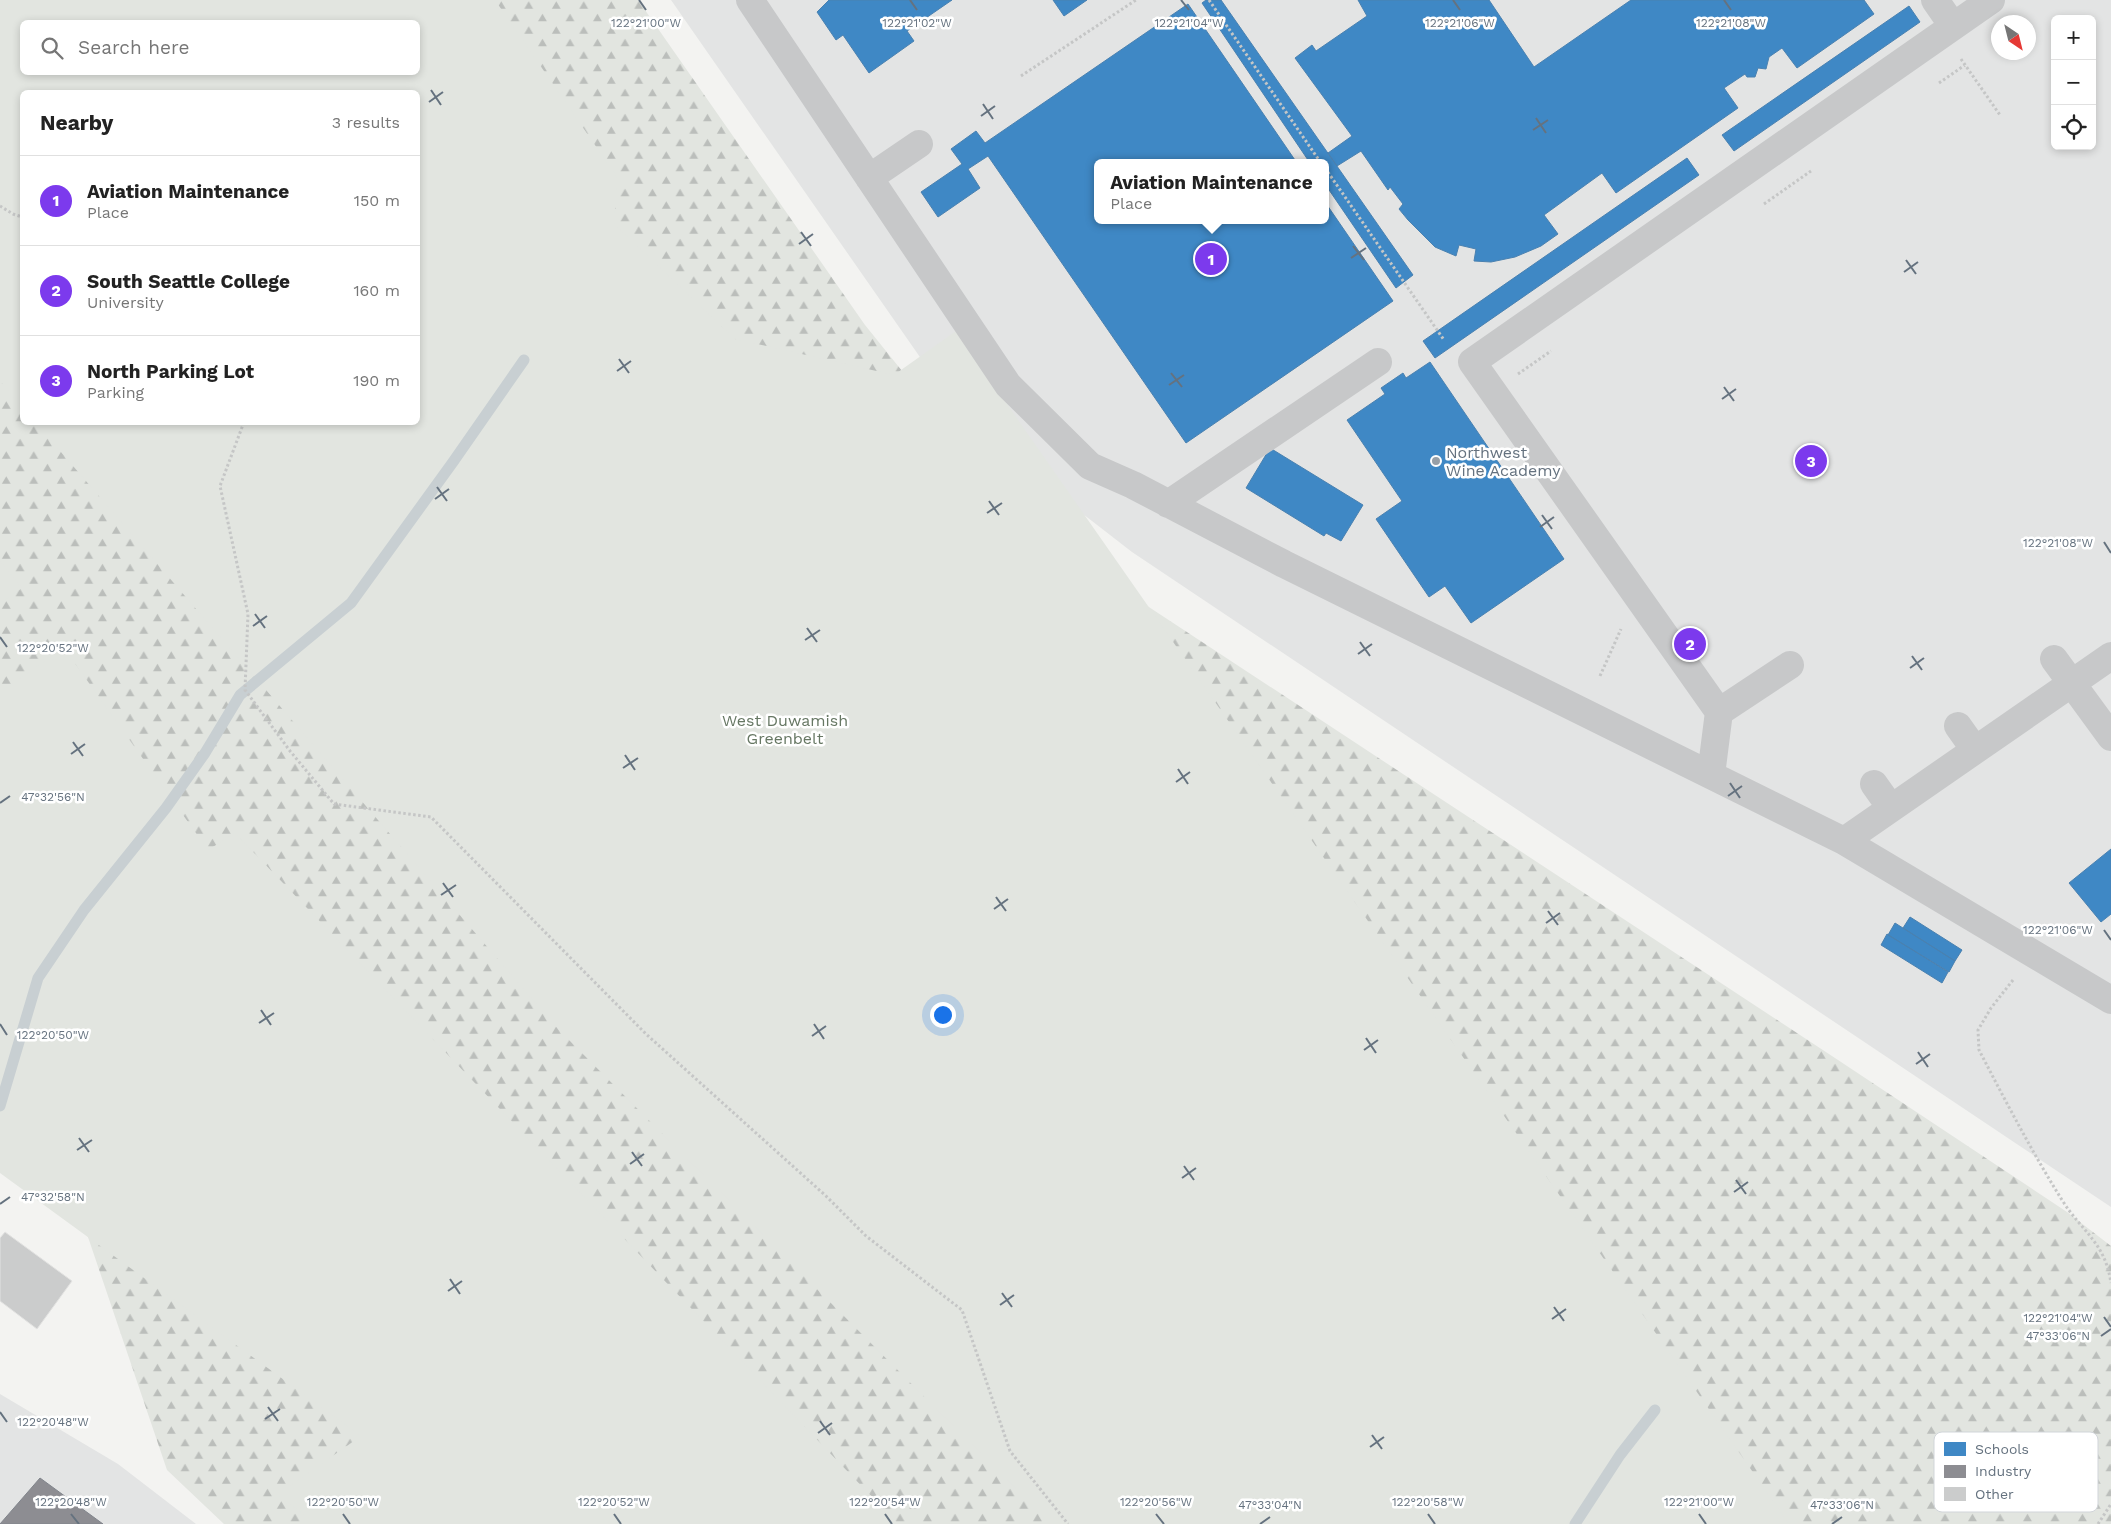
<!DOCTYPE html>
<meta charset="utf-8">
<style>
:root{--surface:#fff;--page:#f2f2f2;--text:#222;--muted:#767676;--line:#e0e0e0;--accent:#7c3aed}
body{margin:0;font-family:"Work Sans",sans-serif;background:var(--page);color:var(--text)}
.controls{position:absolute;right:15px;top:15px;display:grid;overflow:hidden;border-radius:8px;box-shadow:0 2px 8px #0003}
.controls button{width:45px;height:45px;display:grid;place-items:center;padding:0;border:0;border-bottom:1px solid var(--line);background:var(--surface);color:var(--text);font:25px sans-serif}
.compass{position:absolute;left:1991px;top:15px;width:45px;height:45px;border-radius:50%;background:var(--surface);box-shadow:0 2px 8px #0003;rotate:145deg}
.you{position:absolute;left:942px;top:1014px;width:18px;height:18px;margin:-12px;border:4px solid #fff;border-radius:50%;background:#1a73e8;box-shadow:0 0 0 8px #1a73e833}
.badge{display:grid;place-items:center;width:32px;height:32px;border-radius:50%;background:var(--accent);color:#fff;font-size:16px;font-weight:700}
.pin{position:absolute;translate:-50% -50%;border:2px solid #fff;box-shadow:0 1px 5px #0006}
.popup{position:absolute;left:1094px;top:159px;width:235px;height:65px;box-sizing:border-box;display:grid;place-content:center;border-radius:8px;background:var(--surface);filter:drop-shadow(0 1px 4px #0005);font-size:16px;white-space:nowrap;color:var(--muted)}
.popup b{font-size:19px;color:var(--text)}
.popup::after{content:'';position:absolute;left:50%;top:100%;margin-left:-10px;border:10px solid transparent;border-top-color:var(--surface)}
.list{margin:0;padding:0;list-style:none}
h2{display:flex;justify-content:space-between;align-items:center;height:65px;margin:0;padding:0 20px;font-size:21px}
h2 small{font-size:16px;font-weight:400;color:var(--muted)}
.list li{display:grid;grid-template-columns:32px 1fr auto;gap:15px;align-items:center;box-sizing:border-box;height:90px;padding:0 20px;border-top:1px solid var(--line)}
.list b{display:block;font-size:19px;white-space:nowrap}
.list p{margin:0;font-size:16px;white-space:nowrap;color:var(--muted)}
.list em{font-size:16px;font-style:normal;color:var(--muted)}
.icon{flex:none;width:28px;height:28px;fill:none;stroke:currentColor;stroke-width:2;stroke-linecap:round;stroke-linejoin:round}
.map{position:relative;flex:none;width:2111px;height:1524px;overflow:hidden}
.search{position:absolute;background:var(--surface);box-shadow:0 2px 8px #0003;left:20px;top:20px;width:400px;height:55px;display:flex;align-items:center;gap:12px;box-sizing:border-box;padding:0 18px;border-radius:8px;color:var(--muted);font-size:19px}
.panel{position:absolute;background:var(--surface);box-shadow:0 2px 8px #0003;left:20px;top:90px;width:400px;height:335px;border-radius:8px}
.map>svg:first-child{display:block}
.built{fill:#e3e4e4;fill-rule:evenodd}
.forest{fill:url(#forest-firs);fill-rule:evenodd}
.green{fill:#e2e5e0;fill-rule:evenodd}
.schools{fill:#3f88c5;stroke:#4a81b0}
.industry{fill:#8d8d92;stroke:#81858c}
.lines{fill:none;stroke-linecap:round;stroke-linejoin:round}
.stream{stroke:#c8cfd2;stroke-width:11}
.building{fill:#cbcccc;stroke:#e2e2e1}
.path{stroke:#c5c6c6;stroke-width:3;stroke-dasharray:2.5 2.5;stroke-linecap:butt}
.minor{stroke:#c7c8c9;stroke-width:28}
.ticks{fill:none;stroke:#65727f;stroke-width:2}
.poi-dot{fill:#979fa7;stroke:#fff;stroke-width:2}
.labels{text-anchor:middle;stroke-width:5;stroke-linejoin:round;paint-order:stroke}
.poi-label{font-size:16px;fill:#65727f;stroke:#fff;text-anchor:start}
.park-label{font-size:16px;fill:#667763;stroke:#fff}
.key{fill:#fff;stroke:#d1d5d9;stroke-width:1}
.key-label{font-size:14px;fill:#65727f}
.ticks-label{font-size:12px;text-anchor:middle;fill:#65727f;stroke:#fff;stroke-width:5;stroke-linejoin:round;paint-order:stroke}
</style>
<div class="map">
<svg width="2111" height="1524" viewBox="0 0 2111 1524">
<defs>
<pattern id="forest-firs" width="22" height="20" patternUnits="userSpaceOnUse" patternTransform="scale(1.25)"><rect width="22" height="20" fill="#e2e5e0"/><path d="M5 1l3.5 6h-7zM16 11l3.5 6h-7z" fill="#bbbebb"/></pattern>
</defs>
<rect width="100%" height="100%" fill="#f3f3f1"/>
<path class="built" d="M671,0H2111V1207L1132,552L1021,466L922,360ZM2055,19H2092V146H2055ZM1998,22H2028V52H1998ZM1097,163H1325V220H1097Z
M0,1394L118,1464L196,1524H0Z"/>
<path class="forest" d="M0,0H638L865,325L969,454L1082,563L1835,1058L2067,1212L2111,1246V1524H224L167,1470L89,1240L37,1108L0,1115ZM22,22H418V72H22ZM22,92H418V422H22Z"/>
<path class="green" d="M0,0H495L617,177L614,224L735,339L894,375L956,331L1789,1524H1051L558,1029L36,423L418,422V92H22V407L0,381ZM22,22H418V72H22Z
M0,561L22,588L0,603Z
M64,648L208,850L235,833L898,1524H317L277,1495L361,1436L0,1173V692Z"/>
<path class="schools" d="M829,0H952L907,31L914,41L869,73L843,35L836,40L817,12Z
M1053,0H1087L1064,16Z
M1206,0H1221L1413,275L1396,288L1325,184V163H1310L1202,3Z
M1358,0H1489L1534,67L1631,0H1864L1874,14L1797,68L1782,48L1769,57L1766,69L1758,68L1755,77H1747L1745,74L1724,88L1738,108L1616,193L1602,173L1544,215L1558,234L1541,246L1515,257L1491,262L1474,261L1476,249L1459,245L1456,256L1435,247L1408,220L1399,209L1403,204L1390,187L1388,190L1361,151L1337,166L1328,153L1352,136L1295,58L1312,45L1316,51L1367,16Z
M1188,4L1297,163H1097V220H1325V202L1393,301L1186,443L988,156L968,169L980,188L938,217L921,192L962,164L951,149L976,131L985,143Z
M1909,6L1920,22L1734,151L1722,135Z
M1687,158L1699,175L1435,358L1423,341Z
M1430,362L1564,559L1471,623L1445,586L1429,597L1376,519L1402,501L1347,420L1385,394L1381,388L1403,373L1406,378Z
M1270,448L1363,505L1341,541L1326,533L1324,536L1246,488Z
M2111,849V914L2101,922L2069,883Z
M1910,917L1962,950L1955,961L1903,928Z
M1895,923L1955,961L1949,972L1888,935Z
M1887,934L1948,972L1942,983L1881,945Z"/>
<path class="industry" d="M40,1478L103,1524H0Z"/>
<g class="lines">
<path class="stream" d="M0,1106L38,978L84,910L166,808L205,753L240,695L351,603L453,462L524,360
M1575,1524L1620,1455L1655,1410"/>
</g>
<path class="building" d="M5,1232L72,1281L37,1329L0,1301V1238Z"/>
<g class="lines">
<path class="path" d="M1209,0L1321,163
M1961,59L2000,115
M1021,76L1136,0
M1939,83L1965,65
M1325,168L1444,340
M1764,204L1811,171
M0,206L13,214L22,217
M1518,374L1551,351
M244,422L220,486L248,614L245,690L290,751L334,804L431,817L646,1034L826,1196L866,1236L962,1310L1010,1451L1068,1524
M1600,676L1621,629
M2013,980L1991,1008L1978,1030L1979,1050C2005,1100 2032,1152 2062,1200C2082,1232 2105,1242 2111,1283
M2098,1524L2111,1504"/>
<path class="minor" d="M750,0L1008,385L1090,466L1133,485L1284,564L1844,841L2111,1000
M1935,0L1953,26
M869,178L919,144
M1168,504L1378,362
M2054,659L2111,737
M1719,712L1790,665
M1958,726L1975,750
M1711,775L1719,712L1472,362L1991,0
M1874,784L1891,808
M1844,841L2111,656"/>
</g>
<path class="ticks" d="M639,0L646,10M910,0L917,10M1181,0L1189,10M1453,0L1460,10M1724,0L1731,10M431,90L441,105M429,102L443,92M983,104L993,119M981,116L995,106M1536,118L1546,133M1533,130L1548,120M801,232L811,246M799,244L813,234M1353,246L1364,260M1351,258L1366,248M1906,260L1916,274M1904,272L1918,262M619,359L629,373M617,371L631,361M1171,373L1182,387M1169,385L1184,375M1724,387L1734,401M1722,399L1736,389M437,487L447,501M435,499L449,489M989,501L999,515M987,513L1002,503M1542,515L1552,529M1540,527L1554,517M2104,542L2111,553M255,614L265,628M253,626L267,616M807,628L817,642M0,637L7,647M805,640L820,630M1360,642L1370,656M1358,654L1372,644M1912,656L1922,670M1910,668L1924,658M73,742L83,756M71,754L85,744M625,755L635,770M623,768L638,758M1178,769L1188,784M1176,782L1190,772M1730,783L1740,798M1728,796L1742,786M0,803L10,796M443,883L453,897M441,895L456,885M996,897L1006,911M994,909L1008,899M1548,911L1558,925M1546,923L1560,913M2104,930L2111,940M261,1010L271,1025M259,1023L274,1013M0,1024L7,1035M814,1024L824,1039M812,1036L826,1026M1366,1038L1376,1053M1364,1050L1378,1040M1918,1052L1928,1067M1916,1064L1930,1054M79,1138L89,1152M77,1150L92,1140M632,1152L642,1166M630,1164L644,1154M1184,1166L1194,1180M1182,1178L1196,1168M1736,1180L1746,1194M1734,1192L1748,1182M0,1204L10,1197M450,1279L460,1294M448,1291L462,1281M1002,1293L1012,1307M1000,1305L1014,1295M1554,1307L1564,1321M2104,1317L2111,1327M1552,1319L1566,1309M2101,1336L2111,1329M268,1407L278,1421M0,1412L7,1422M265,1419L280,1409M820,1421L830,1435M818,1433L832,1423M1372,1435L1382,1449M1370,1447L1384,1437M71,1514L79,1524M343,1514L350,1524M614,1514L621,1524M885,1514L892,1524M1156,1514L1164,1524M1428,1514L1435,1524M1699,1514L1706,1524M1260,1524L1270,1517M1832,1524L1842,1517"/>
<circle class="poi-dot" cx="1436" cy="461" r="5"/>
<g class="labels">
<g class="poi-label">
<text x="1446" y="458">Northwest<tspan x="1446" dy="18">Wine Academy</tspan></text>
</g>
<g class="park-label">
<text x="785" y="726">West Duwamish<tspan x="785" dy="18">Greenbelt</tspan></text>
</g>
</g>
<rect x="1934" y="1432" width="164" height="80" rx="8" class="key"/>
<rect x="1944" y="1442" width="22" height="14" fill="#3f88c5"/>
<rect x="1944" y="1465" width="22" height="13" fill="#8d8d92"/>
<rect x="1944" y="1487" width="22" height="14" fill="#cbcccc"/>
<g class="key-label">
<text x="1975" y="1454">Schools</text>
<text x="1975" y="1476">Industry</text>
<text x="1975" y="1499">Other</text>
</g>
<g class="ticks-label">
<text x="646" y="27">122°21'00"W</text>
<text x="917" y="27">122°21'02"W</text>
<text x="1189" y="27">122°21'04"W</text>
<text x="1460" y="27">122°21'06"W</text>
<text x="1731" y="27">122°21'08"W</text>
<text x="2058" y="547">122°21'08"W</text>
<text x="53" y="652">122°20'52"W</text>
<text x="53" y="801">47°32'56"N</text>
<text x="2058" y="934">122°21'06"W</text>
<text x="53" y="1039">122°20'50"W</text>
<text x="53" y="1201">47°32'58"N</text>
<text x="2058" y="1322">122°21'04"W</text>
<text x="2058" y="1340">47°33'06"N</text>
<text x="53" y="1426">122°20'48"W</text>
<text x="71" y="1506">122°20'48"W</text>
<text x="343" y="1506">122°20'50"W</text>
<text x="614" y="1506">122°20'52"W</text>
<text x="885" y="1506">122°20'54"W</text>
<text x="1156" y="1506">122°20'56"W</text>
<text x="1428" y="1506">122°20'58"W</text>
<text x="1699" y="1506">122°21'00"W</text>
<text x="1270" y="1509">47°33'04"N</text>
<text x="1842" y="1509">47°33'06"N</text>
</g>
</svg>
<div class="controls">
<button>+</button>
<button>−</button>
<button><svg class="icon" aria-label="locate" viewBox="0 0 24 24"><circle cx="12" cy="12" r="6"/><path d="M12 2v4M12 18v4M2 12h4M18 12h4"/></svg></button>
</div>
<svg class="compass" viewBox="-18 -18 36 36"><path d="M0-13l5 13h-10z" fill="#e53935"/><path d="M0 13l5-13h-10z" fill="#767676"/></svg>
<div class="you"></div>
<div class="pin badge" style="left:1211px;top:259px">1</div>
<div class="popup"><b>Aviation Maintenance</b>Place</div>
<div class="pin badge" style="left:1690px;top:644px">2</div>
<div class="pin badge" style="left:1811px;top:461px">3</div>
<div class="search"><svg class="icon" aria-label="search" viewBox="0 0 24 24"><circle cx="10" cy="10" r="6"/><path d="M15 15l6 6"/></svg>Search here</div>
<section class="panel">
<h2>Nearby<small>3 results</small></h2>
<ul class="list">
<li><span class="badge">1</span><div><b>Aviation Maintenance</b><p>Place</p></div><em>150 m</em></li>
<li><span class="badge">2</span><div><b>South Seattle College</b><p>University</p></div><em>160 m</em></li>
<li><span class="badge">3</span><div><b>North Parking Lot</b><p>Parking</p></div><em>190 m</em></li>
</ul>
</section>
</div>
